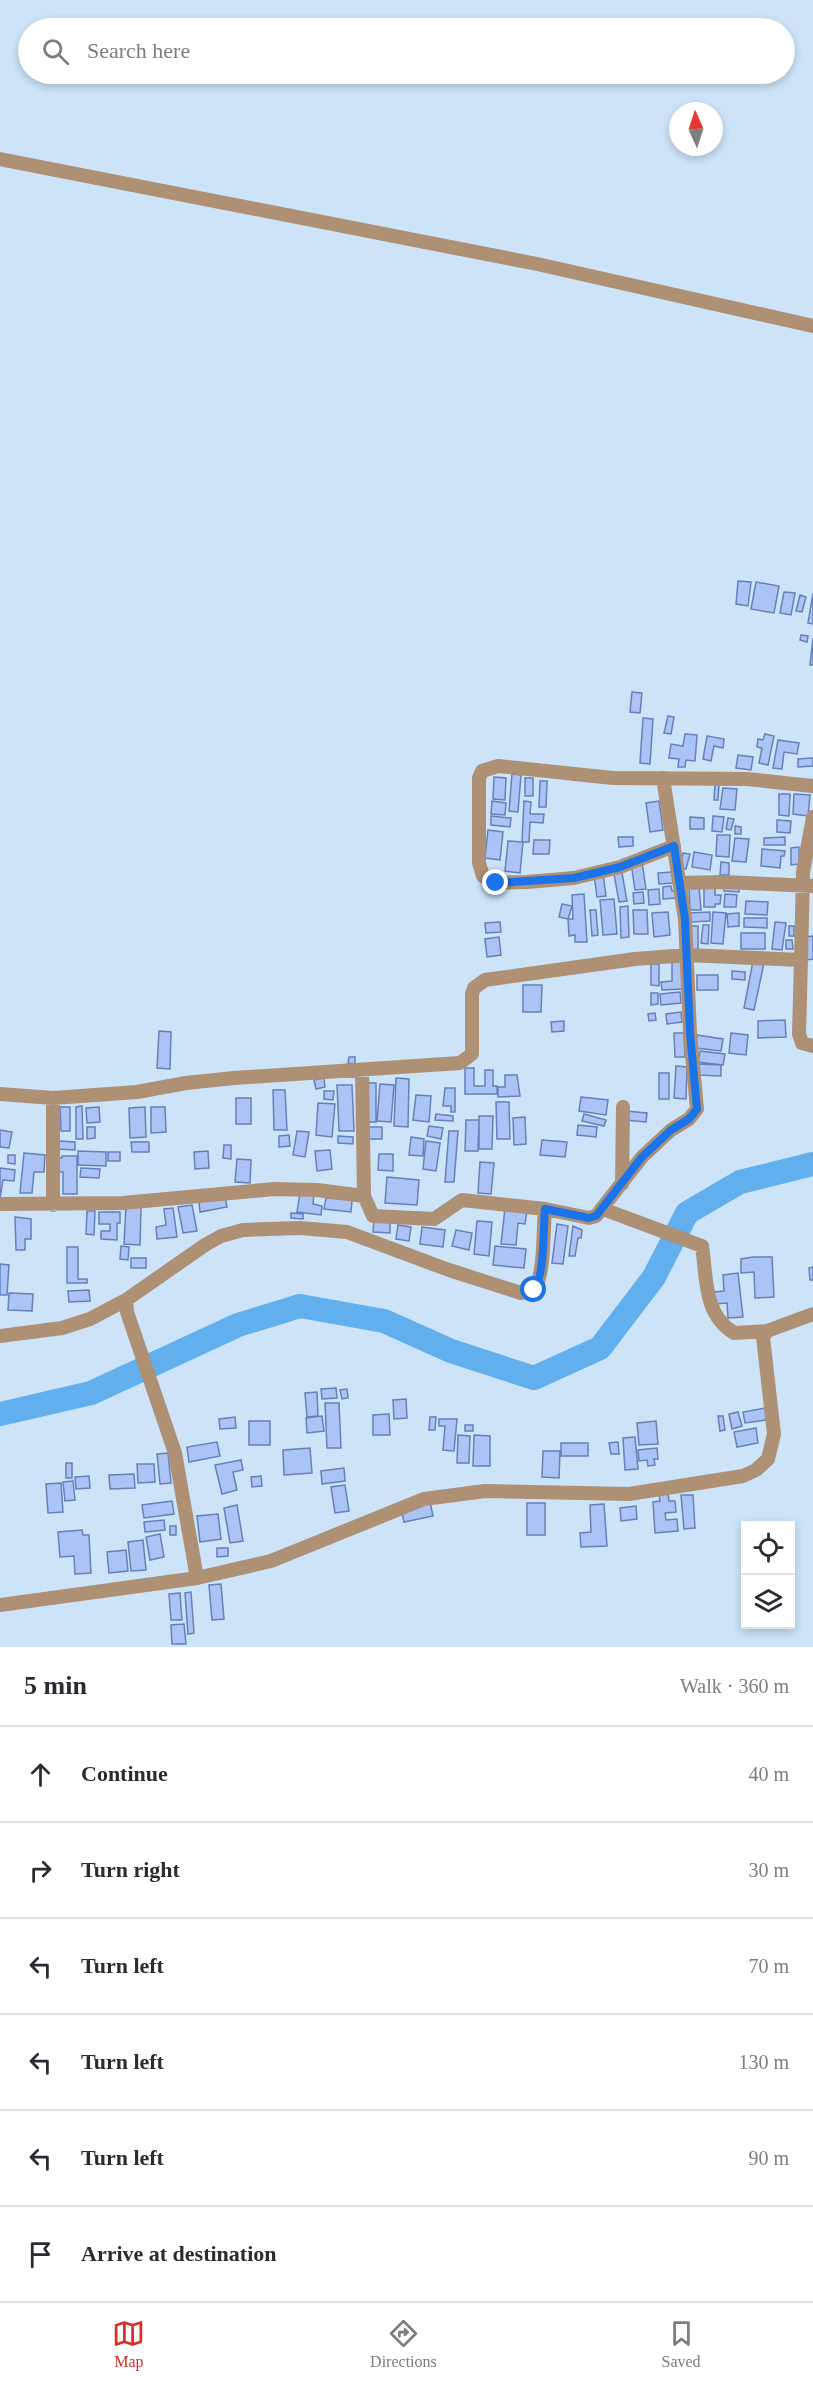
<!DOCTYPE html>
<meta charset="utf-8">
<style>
:root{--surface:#fff;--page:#f2f2f3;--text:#2b2b33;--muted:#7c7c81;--line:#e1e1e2;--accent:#d93025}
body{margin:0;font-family:"Times New Roman",serif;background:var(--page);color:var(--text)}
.controls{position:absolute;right:18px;bottom:18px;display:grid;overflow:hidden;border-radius:0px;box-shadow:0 3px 9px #0003}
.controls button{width:54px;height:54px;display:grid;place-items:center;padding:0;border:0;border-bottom:2px solid var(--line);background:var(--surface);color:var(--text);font:30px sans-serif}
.compass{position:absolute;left:669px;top:102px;width:54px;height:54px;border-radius:50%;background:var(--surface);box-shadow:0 3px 9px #0003;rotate:357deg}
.stop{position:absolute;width:18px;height:18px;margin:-14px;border:4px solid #1a73e8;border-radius:50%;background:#fff}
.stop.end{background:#1a73e8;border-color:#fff;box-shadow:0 2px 6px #0008}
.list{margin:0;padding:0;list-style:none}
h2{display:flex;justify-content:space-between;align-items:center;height:78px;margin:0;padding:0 24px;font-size:26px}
h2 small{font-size:20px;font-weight:400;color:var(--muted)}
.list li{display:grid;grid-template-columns:39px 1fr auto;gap:18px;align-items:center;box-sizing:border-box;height:96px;padding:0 24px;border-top:2px solid var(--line)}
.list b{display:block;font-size:22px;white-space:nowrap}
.list em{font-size:20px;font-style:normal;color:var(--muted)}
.icon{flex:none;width:33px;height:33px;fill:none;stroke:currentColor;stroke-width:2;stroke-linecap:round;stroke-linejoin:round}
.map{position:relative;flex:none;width:813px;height:1647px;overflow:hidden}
.search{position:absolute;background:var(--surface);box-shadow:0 3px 9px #0003;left:18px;right:18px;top:18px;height:66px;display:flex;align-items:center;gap:15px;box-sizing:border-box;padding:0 21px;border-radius:33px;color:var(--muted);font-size:22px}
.sheet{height:654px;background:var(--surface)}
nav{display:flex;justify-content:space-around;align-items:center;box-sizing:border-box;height:84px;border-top:2px solid var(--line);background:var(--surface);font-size:16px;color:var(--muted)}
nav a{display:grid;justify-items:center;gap:3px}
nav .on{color:var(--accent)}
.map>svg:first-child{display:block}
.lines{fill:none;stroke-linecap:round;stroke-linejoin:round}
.river{stroke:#62afee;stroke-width:24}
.building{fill:#acc3f5;stroke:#6580ba;stroke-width:1.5}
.street{stroke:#ae9074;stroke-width:14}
.route{stroke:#1a73e8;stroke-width:8}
</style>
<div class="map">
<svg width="813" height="1647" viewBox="0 0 813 1647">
<rect width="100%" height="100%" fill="#cce3f8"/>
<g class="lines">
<path class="river" d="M0,1414L91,1393L238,1325L300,1306L384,1321L451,1351L534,1378L600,1348L654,1277L687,1213L740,1182L813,1164"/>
</g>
<path class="building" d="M738,581L751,582L748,606L736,604Z
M756,582L779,586L774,613L751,609Z
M784,592L795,593L791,615L780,613Z
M813,593V624L808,623Z
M800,595L806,597L802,612L796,611Z
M801,635L808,636L807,642L800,640Z
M813,638V665H810Z
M632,692L642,693L640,713L630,712Z
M668,716L674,717L671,734L664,733Z
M643,718L653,719L650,764L640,763Z
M685,734L697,735L695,761L686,760L685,767H678L679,759L669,758L671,744L683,746Z
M765,734L774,736L768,765L759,763L762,748L757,747L758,739L763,740Z
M707,736L724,739L723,748L714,746L711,761L703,759Z
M778,740L799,743L797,754L784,752L782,769L773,768Z
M738,755L753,757L751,770L736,768Z
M813,758V766L798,767V759Z
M512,774L521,775L518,812L509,811Z
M494,777L506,778L505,800L493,799Z
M525,778H533V796H525Z
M540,781H547L546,807H539Z
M715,784H719L718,800H714Z
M723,788L737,789L735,810L720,809Z
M779,794H790L789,816L779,815Z
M794,794L810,795L808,816L793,814Z
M492,801L506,803L505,815L491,814Z
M524,801L531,802L530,814H544L543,823L530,822L529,842H522Z
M659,801L663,830L650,832L646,803Z
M491,816L511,818L510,827L491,825Z
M713,816L724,817L722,832L712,831Z
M690,817L704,818V829H690Z
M728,818L734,819L731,830L726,829Z
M777,820L791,821L790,833L777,832Z
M735,826L741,827V834H735Z
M488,830L503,832L500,860L485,858Z
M717,835H730L729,857L716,856Z
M618,837H633V846L619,847Z
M785,837V845H764V838Z
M735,838L749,839L746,862L732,861Z
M534,840H550L549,854H533Z
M508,841L523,842L520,873L505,871Z
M799,847V864L791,865V848Z
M762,849L785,851L784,856H781L780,868L761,866Z
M694,852L712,855L710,870L692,867Z
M683,853L690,854L686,869L679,868Z
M642,862L646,889L635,890L631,863Z
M721,862L729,863V875H720Z
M672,872L673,883L659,884L658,873Z
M622,873L627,901L619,902L614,874Z
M603,874L606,896L597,897L594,875Z
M671,886L672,891H677V898L663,899V887Z
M699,887L701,910H690L689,888Z
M704,887H715V895H721L720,904H715V907H704Z
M724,887H739V892L724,891Z
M659,889L660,904L649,905L648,890Z
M643,892L644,903L634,904L633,893Z
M584,894L587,942H575V935L569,936L568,919H573L572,895Z
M725,894L737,895L736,907H724Z
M614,899L617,934L603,935L600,900Z
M746,901L768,902L767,915L745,914Z
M562,904L572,906L568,919L559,917Z
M628,906L629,937L621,938L620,907Z
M590,910H596L598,935L592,936Z
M633,910H647L648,934H634Z
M668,912L670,935L654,937L652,913Z
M710,912V921L691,922L690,913Z
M713,912L726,913L723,944L711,943Z
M739,913V926L728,927L727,914Z
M744,918H767V928L744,927Z
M500,922L501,932L486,933L485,923Z
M775,922L786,923L782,950L772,949Z
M703,925H709L708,944L701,943Z
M689,926H698V950H689Z
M789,926H794V936H789Z
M741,933H765V949H741Z
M813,936V959L806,960L805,937Z
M499,937L501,955L487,957L485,939Z
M786,940H792L793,949H786Z
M672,961H683L684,989L662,990L661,982L672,981Z
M753,961L764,963L754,1010L744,1008Z
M651,964H659V986L651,985Z
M732,971L745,972V980L732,979Z
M697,975H718V990H697Z
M523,985H542L541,1012H523Z
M680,992L681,1003L661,1005L660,994Z
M651,993H658V1004L651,1005Z
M681,1012L682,1022L667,1024L666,1014Z
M655,1013L656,1020L649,1021L648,1014Z
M785,1020L786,1037L758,1038V1021Z
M564,1021V1031L552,1032L551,1022Z
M159,1031L171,1032L170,1069L157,1068Z
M674,1033H684L685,1057H675Z
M731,1033L748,1035L746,1055L729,1053Z
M697,1035L723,1039L721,1051L696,1048Z
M700,1051L725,1054L723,1065L698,1062Z
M349,1057H355V1064L348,1063Z
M698,1064L721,1065V1076L698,1075Z
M676,1066L687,1067L686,1099L674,1098Z
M465,1068H474V1086H485V1070H493V1086H497V1094H465Z
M659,1073H669V1099H659Z
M505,1075H517L520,1096L498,1097V1087H505Z
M324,1078L325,1087L316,1089L314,1080Z
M396,1078L409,1079L408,1127L394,1126Z
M363,1083H376V1122H363Z
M380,1084L394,1085L391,1122L377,1121Z
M337,1085H352L354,1131H339Z
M445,1088H455V1112H451V1106H443Z
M273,1090H285L287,1130H274Z
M324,1091H334L333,1100L324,1099Z
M416,1095L431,1096L429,1122L413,1120Z
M581,1097L608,1100L606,1115L579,1111Z
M236,1098H251V1124H236Z
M496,1102H509L510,1139H497Z
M318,1103L335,1104L332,1137L316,1135Z
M82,1106L83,1139H76V1107Z
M60,1107H70V1131H61Z
M99,1107L100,1122L87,1123L86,1108Z
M145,1107L146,1137L130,1138L129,1108Z
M151,1107H165L166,1132L151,1133Z
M626,1111L647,1113L646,1122L625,1120Z
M436,1114L453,1116V1121L435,1120Z
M584,1114L606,1120L604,1126L582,1121Z
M479,1116H493L492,1149H479Z
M525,1117L526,1144L514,1145L513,1118Z
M466,1120H479L478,1151H465Z
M578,1125L597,1127L596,1137L577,1135Z
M429,1126L443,1128L441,1139L427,1136Z
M87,1127H95V1138L87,1139Z
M369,1127H382V1139H369Z
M0,1130L12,1132L9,1148L0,1147Z
M297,1131L309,1132L305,1157L293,1155Z
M449,1131H458L454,1182H445Z
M289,1135L290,1146L279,1147V1136Z
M338,1136L353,1137V1144L338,1143Z
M411,1137L424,1139L423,1156L409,1155Z
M542,1140L567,1142L565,1157L540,1155Z
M58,1141L75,1142V1150L57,1149Z
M426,1141L440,1143L436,1171L423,1169Z
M131,1142H149V1152H132Z
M224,1145H231V1159L223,1158Z
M330,1150L332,1169L317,1171L315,1151Z
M78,1151L106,1152V1166L78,1165Z
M208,1151L209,1168L195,1169L194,1152Z
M108,1152H120V1161H108Z
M24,1153L45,1155L44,1172H34L32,1193H20Z
M379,1154H393V1171L378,1170Z
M8,1155H15V1164L8,1163Z
M62,1156H77V1194H63V1172H56L55,1158H62Z
M237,1159L251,1160L250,1183L235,1182Z
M480,1162L494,1163L491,1194L478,1193Z
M0,1168L15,1170L14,1181L3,1180L0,1199Z
M81,1168L100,1169L99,1178L80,1177Z
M387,1177L419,1180L417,1205L385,1203Z
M300,1193L314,1194L313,1204L322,1206L321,1215L297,1212Z
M225,1197L227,1207L200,1212L199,1202Z
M326,1198L352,1200L351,1212L324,1209Z
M192,1205L197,1231L183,1233L178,1207Z
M126,1206L141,1207L140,1245L124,1244Z
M173,1208L177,1237L157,1239L156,1227L166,1225L164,1209Z
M505,1208L527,1210L525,1224L518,1223L516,1245L501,1244Z
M87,1211H95L94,1235L86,1234Z
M99,1212H120V1223H117V1240L101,1239V1231H110V1224H99Z
M291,1213L303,1214V1219L291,1218Z
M15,1217L31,1219V1239H25V1250H16Z
M374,1220L390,1221V1233L373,1232Z
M477,1221L492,1222L489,1256L474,1254Z
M557,1224L568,1226L563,1264L552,1263Z
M398,1225L411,1227L409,1241L396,1239Z
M573,1226L582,1230L581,1238H578L575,1256H569Z
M422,1227L445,1230L443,1247L420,1244Z
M456,1230L472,1233L469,1250L452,1246Z
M121,1246L129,1247L128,1260L120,1259Z
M495,1246L526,1249L524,1268L493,1265Z
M67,1247H78V1279H87V1283H67Z
M753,1257H772L774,1297L755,1298L754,1272L741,1273V1259Z
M131,1258H146V1268H131Z
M0,1264L9,1265L7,1295H0Z
M813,1267V1280H810L809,1268Z
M738,1273L743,1317L728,1318L727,1303L715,1304L714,1292L724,1291L723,1275Z
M89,1290L90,1301L69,1302L68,1291Z
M9,1293L33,1294L32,1311L8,1310Z
M336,1388L337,1398L322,1399L321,1389Z
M347,1389L348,1398L342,1399L340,1390Z
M317,1392L318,1416L307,1417L305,1393Z
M406,1399L407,1418L394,1419L393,1400Z
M325,1403H339L341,1448H327Z
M765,1408L766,1420L745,1423L743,1412Z
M738,1412L742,1426L732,1429L729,1414Z
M389,1414L390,1435H373V1415Z
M322,1416L324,1431L307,1433L306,1418Z
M718,1416H723L725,1430L720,1431Z
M235,1417L236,1428L220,1429L219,1419Z
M430,1417H436L435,1430H429Z
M439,1419H457L454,1451L443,1450L445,1426H439Z
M249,1421H270V1445H249Z
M656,1421L658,1444L639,1445L637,1423Z
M465,1425H473V1431H465Z
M756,1428L758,1443L737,1447L734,1432Z
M458,1435L470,1436L469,1463H457Z
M474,1435L490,1436V1466H473Z
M635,1437L638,1469L625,1470L623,1438Z
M217,1442L220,1456L189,1462L187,1447Z
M618,1442L619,1454H611L609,1443Z
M561,1443H588V1456H561Z
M310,1448L312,1473L284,1475L283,1450Z
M657,1448L658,1459H654L655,1465L648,1466L647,1460L639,1461L638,1450Z
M543,1451H560L559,1478L542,1477Z
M168,1453L171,1483L160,1484L157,1454Z
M241,1460L243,1470L233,1472L237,1490L222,1494L215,1465Z
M66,1463H72V1478H66Z
M137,1464H154L155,1482L138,1483Z
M344,1468L345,1481L322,1484L321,1471Z
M134,1474L135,1488L110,1489L109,1475Z
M89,1476L90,1488L76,1489L75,1477Z
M261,1476L262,1486L252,1487L251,1477Z
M73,1481L75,1500L65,1501L63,1482Z
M61,1483L63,1512L48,1513L46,1484Z
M345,1485L349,1511L335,1513L331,1487Z
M668,1493L669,1501H675L676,1512L665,1513L666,1520L677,1519L678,1531L655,1533L653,1502L660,1501L659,1494Z
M681,1495H693L695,1528L684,1529Z
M172,1501L174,1514L144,1518L142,1505Z
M430,1502L433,1516L404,1522L401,1508Z
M527,1503H545V1535H527Z
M604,1504L607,1546L581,1547L580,1533L591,1532L590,1505Z
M237,1505L243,1541L230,1543L224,1508Z
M636,1506L637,1519L621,1521L620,1508Z
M218,1514L221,1539L200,1542L197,1516Z
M164,1520L165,1530L145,1532L144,1522Z
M170,1526H176V1535H170Z
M82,1530L83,1535H89L91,1573L75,1574L74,1556L60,1557L58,1532Z
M160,1534L164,1557L150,1560L146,1537Z
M143,1540L146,1570L131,1571L128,1542Z
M217,1548H228V1556L217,1557Z
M126,1550L128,1571L109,1573L107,1552Z
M221,1584L224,1619L212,1620L209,1585Z
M191,1592L194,1633L188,1634L185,1593Z
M180,1593L182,1620H171L169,1594Z
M184,1624L186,1644H172L171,1625Z"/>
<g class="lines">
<path class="street" d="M0,159L537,264L813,326
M674,846L620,867L574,878L527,882L496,883L483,876L479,863V778L482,771L498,766L613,778L747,779L813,786
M680,883L722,882L813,886
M801,960L799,1034L802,1043L813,1046
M362,1070L364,1196L373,1216L434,1219L462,1200L545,1209
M0,1094L53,1098L137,1092L186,1083L234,1078L460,1063L472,1054V994L474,988L485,980L635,959L687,955L801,960L803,872L813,817
M53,1098V1205
M622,1184L623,1107
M0,1204L123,1203L274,1189L317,1190L364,1196
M603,1209L702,1246C707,1278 703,1314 734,1333L767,1331
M126,1300L127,1312L175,1453L197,1578
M0,1336L62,1328L90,1319L126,1300L205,1245L221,1236L243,1230L300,1228L347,1232L449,1270L521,1293L534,1290C545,1275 543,1229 545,1209L589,1218L596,1216L642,1157L671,1130L689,1119L697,1109L690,1033L685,919L663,778
M0,1605L197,1578L271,1561L424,1499L485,1491L629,1494L743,1476L756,1470L768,1459L774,1434L763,1337L767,1331L813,1314"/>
</g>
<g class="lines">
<path class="route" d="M496,883L574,878L620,867L674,846L685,919L690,1033L697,1109L689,1119L671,1130L642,1157L596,1216L589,1218L545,1209C543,1229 545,1275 534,1290"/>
</g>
</svg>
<div class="controls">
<button><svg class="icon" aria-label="locate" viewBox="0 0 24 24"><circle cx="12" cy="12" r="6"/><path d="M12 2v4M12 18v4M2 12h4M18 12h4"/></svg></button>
<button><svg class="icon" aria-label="layers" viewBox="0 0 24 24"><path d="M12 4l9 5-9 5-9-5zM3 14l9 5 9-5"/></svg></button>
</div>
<svg class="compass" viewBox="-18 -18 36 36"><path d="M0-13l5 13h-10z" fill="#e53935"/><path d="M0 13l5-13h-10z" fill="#7c7c81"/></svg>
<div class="stop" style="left:534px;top:1290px"></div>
<div class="stop end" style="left:496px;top:883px"></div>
<div class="search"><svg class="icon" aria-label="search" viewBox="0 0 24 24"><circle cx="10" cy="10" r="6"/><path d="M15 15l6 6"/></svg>Search here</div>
</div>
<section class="sheet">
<h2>5 min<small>Walk · 360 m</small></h2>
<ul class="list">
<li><svg class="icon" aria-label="ahead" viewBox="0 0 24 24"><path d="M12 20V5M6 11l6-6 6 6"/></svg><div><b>Continue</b></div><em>40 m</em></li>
<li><svg class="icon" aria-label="right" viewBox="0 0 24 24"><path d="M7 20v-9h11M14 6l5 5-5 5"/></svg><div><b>Turn right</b></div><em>30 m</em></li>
<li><svg class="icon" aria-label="left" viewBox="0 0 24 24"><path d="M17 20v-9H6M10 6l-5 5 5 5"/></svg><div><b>Turn left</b></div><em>70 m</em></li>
<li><svg class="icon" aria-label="left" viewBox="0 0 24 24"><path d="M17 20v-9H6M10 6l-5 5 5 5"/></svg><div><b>Turn left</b></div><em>130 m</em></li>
<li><svg class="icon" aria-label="left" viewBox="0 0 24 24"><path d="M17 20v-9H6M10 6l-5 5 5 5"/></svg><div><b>Turn left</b></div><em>90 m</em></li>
<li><svg class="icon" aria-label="arrive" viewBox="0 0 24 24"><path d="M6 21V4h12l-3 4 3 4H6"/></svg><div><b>Arrive at destination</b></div></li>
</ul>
</section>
<nav>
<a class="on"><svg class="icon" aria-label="map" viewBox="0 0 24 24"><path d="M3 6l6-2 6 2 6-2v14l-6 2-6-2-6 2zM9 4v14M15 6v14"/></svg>Map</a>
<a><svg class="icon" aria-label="directions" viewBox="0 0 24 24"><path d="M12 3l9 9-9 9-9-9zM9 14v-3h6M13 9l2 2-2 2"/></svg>Directions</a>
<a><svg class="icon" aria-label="saved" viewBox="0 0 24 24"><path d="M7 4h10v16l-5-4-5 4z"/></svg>Saved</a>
</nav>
